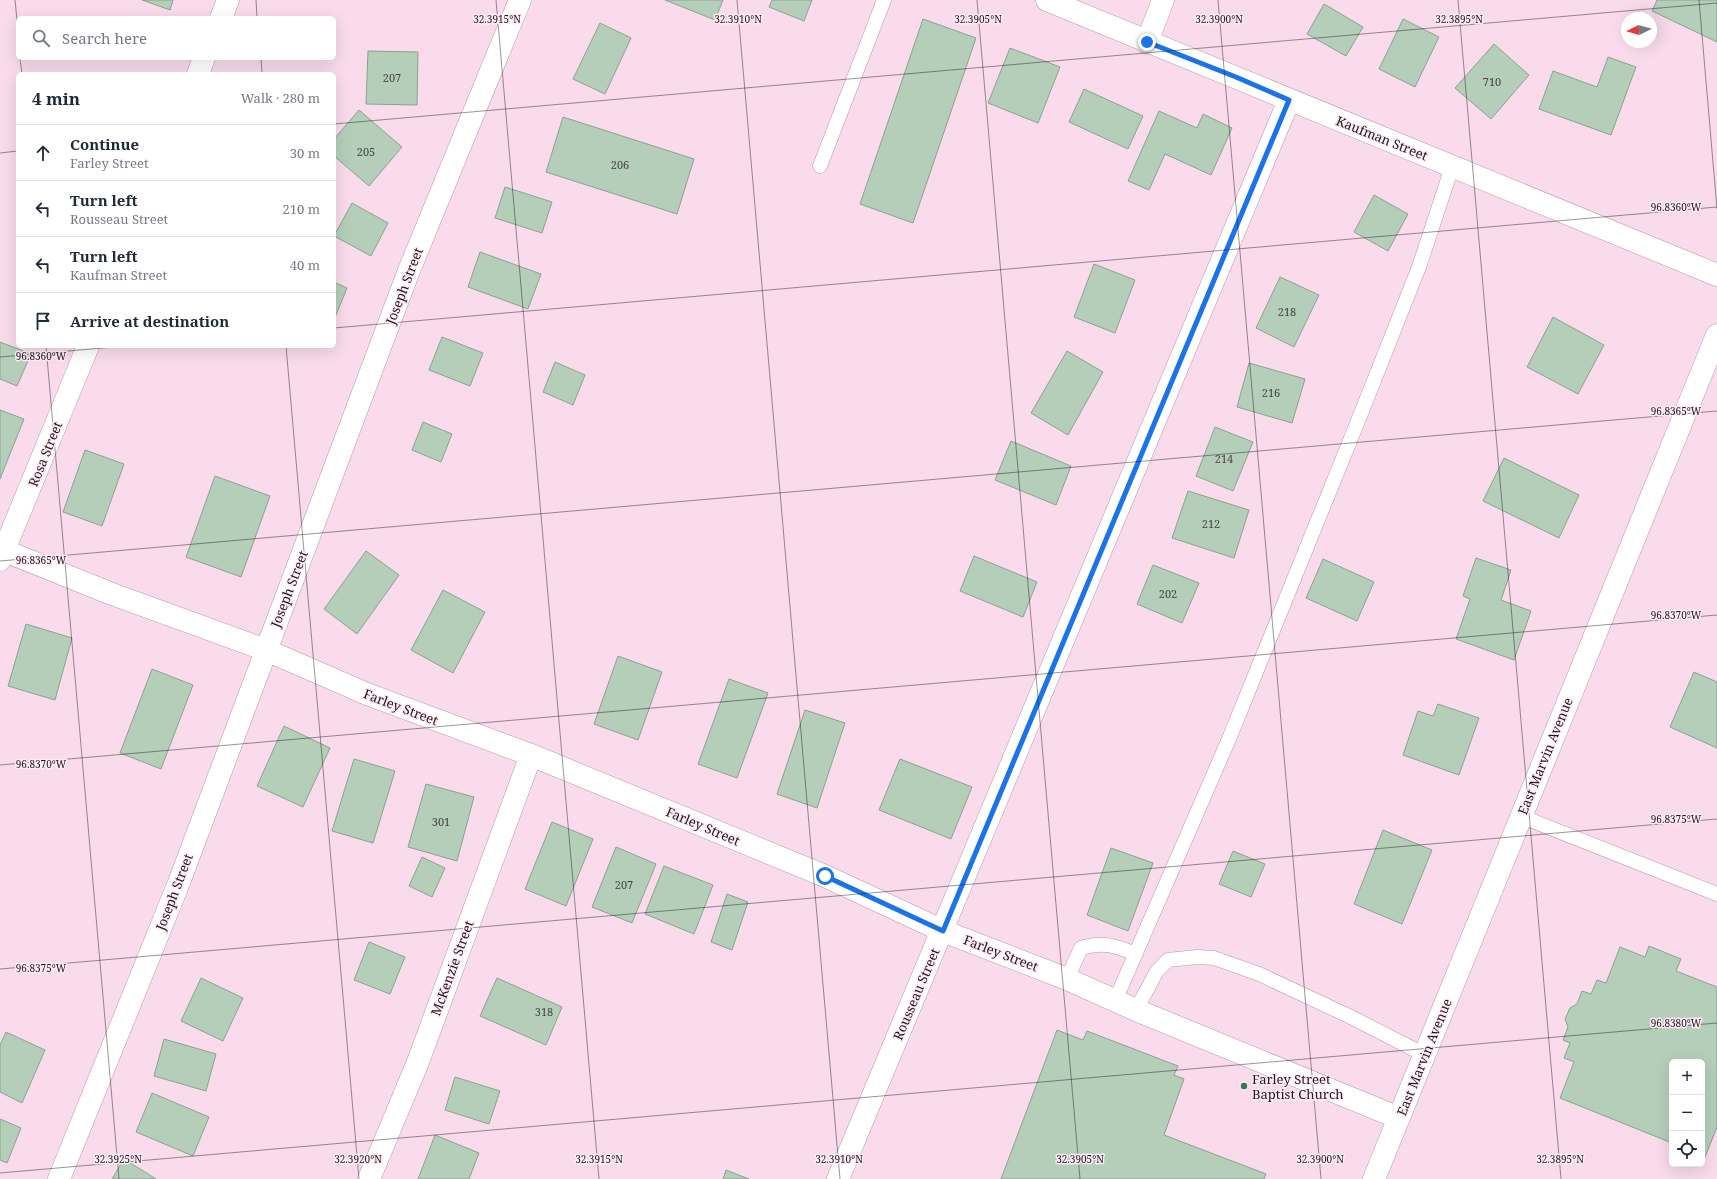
<!DOCTYPE html>
<meta charset="utf-8">
<style>
:root{--surface:#fff;--page:#f2f2f3;--text:#1f2937;--muted:#747a83;--line:#e0e1e3}
body{margin:0;font-family:"Noto Serif",serif;background:var(--page);color:var(--text)}
.controls{position:absolute;right:12px;bottom:12px;display:grid;overflow:hidden;border-radius:6px;box-shadow:0 4px 16px #0002}
.controls button{width:36px;height:36px;display:grid;place-items:center;padding:0;border:0;border-bottom:1px solid var(--line);background:var(--surface);color:var(--text);font:20px sans-serif}
.compass{position:absolute;left:1621px;top:12px;width:36px;height:36px;border-radius:50%;background:var(--surface);box-shadow:0 4px 16px #0002;rotate:265deg}
.stop{position:absolute;width:12px;height:12px;margin:-9px;border:3px solid #1a73e8;border-radius:50%;background:#fff}
.stop.end{background:#1a73e8;border-color:#fff;box-shadow:0 1px 4px #0008}
.list{margin:0;padding:0;list-style:none}
h2{display:flex;justify-content:space-between;align-items:center;height:52px;margin:0;padding:0 16px;font-size:17px}
h2 small{font-size:13px;font-weight:400;color:var(--muted)}
.list li{display:grid;grid-template-columns:26px 1fr auto;gap:12px;align-items:center;box-sizing:border-box;height:56px;padding:0 16px;border-top:1px solid var(--line)}
.list b{display:block;font-size:15px;white-space:nowrap}
.list p{margin:0;font-size:13px;white-space:nowrap;color:var(--muted)}
.list em{font-size:13px;font-style:normal;color:var(--muted)}
.icon{flex:none;width:22px;height:22px;fill:none;stroke:currentColor;stroke-width:2;stroke-linecap:round;stroke-linejoin:round}
.map{position:relative;flex:none;width:1717px;height:1179px;overflow:hidden}
.search{position:absolute;background:var(--surface);box-shadow:0 4px 16px #0002;left:16px;top:16px;width:320px;height:44px;display:flex;align-items:center;gap:10px;box-sizing:border-box;padding:0 14px;border-radius:6px;color:var(--muted);font-size:15px}
.panel{position:absolute;background:var(--surface);box-shadow:0 4px 16px #0002;left:16px;top:72px;width:320px;height:276px;border-radius:6px}
.map>svg:first-child{display:block}
.building{fill:#b4ceba;stroke:#8aa390}
.lines{fill:none;stroke-linecap:round;stroke-linejoin:round}
.lane-casing{stroke:#b69aa9;stroke-width:15}
.street-casing{stroke:#b69aa9;stroke-width:23}
.secondary-casing{stroke:#b69aa9;stroke-width:23}
.lane{stroke:#fff;stroke-width:14}
.street{stroke:#fff;stroke-width:22}
.secondary{stroke:#fff;stroke-width:22}
.route{stroke:#1a73e8;stroke-width:5}
.ticks{fill:none;stroke:#20161b;stroke-width:1;stroke-opacity:0.45}
.poi-dot{fill:#2e7b4b;stroke:#ffecf6;stroke-width:1.5}
.labels{text-anchor:middle;stroke-width:3;stroke-linejoin:round;paint-order:stroke}
.number-label{font-size:11px;fill:#454443}
.street-label{font-size:13px;fill:#20161b;stroke:#ffecf6}
.poi-label{font-size:13px;fill:#20161b;stroke:#ffecf6;text-anchor:start}
.ticks-label{font-size:10px;text-anchor:middle;fill:#20161b;stroke:#ffecf6;stroke-width:3;stroke-linejoin:round;paint-order:stroke}
</style>
<div class="map">
<svg width="1717" height="1179" viewBox="0 0 1717 1179">
<rect width="100%" height="100%" fill="#f9dbeb"/>
<path class="building" d="M142,0H173L170,10Z
M665,0H723L715,20Z
M772,0H812L804,21L769,7Z
M1657,0H1717V42L1652,11Z
M1324,4L1363,27L1346,56L1307,34Z
M923,19L976,38L913,223L860,204Z
M1403,19L1439,37L1415,87L1379,69Z
M600,23L631,38L605,94L573,79Z
M1494,44L1529,75L1491,119L1455,88Z
M1010,48L1060,67L1038,123L988,103Z
M368,51L418,52L417,105L366,104Z
M1608,57L1636,67L1611,135L1539,109L1553,71L1597,87Z
M1084,89L1143,116L1128,149L1069,122Z
M359,110L402,147L369,186L334,156V139Z
M1159,111L1197,128L1203,114L1232,128L1211,175L1165,154L1149,190L1128,181Z
M563,117L694,159L677,214L546,172Z
M505,187L552,202L542,233L495,218Z
M1374,195L1408,214L1388,251L1354,232Z
M352,203L388,223L371,256L334,236Z
M480,252L541,274L528,309L468,287Z
M1094,264L1135,280L1115,333L1074,317Z
M1280,277L1319,295L1294,347L1256,328Z
M334,282L347,288L334,320Z
M1553,317L1604,345L1578,394L1527,367Z
M442,337L483,353L470,386L429,370Z
M0,342L31,354L17,386L0,379Z
M1067,351L1103,372L1068,435L1031,413Z
M555,362L585,375L573,405L543,392Z
M1249,363L1305,379L1292,423L1237,407Z
M0,410L24,419L0,479Z
M423,422L452,434L441,462L412,450Z
M1215,427L1253,442L1233,491L1196,476Z
M1011,441L1071,466L1056,505L995,480Z
M85,450L124,464L102,526L63,512Z
M1504,458L1579,495L1559,538L1483,501Z
M215,476L270,496L241,577L186,557Z
M1188,491L1249,510L1234,558L1172,538Z
M366,551L399,575L357,634L324,609Z
M974,556L1037,582L1023,617L960,591Z
M1476,558L1511,570L1501,600L1531,611L1514,660L1456,639L1470,599L1463,596Z
M1323,559L1374,582L1357,621L1306,598Z
M1153,565L1199,583L1182,623L1137,604Z
M443,590L485,612L453,673L411,650Z
M26,624L72,638L55,700L8,686Z
M618,656L662,672L638,740L594,724Z
M152,669L193,685L161,769L120,753Z
M1694,672L1717,682V748L1670,727Z
M729,679L768,693L737,778L698,764Z
M1438,704L1479,718L1459,775L1403,755L1418,711L1433,716Z
M805,710L845,723L817,808L777,794Z
M284,726L330,748L303,807L257,786Z
M354,759L395,771L373,843L332,831Z
M900,759L972,787L951,839L879,810Z
M426,784L474,797L457,861L408,847Z
M552,822L593,839L566,906L525,889Z
M1383,830L1432,850L1402,924L1354,904Z
M616,847L656,864L632,923L592,907Z
M1111,848L1153,863L1128,931L1087,915Z
M1233,851L1265,864L1251,897L1219,884Z
M422,857L445,868L432,897L409,886Z
M664,866L713,885L694,934L645,914Z
M727,894L748,902L732,950L711,942Z
M369,942L405,957L390,994L354,980Z
M1649,946L1681,959L1676,971L1717,987V1127L1705,1157L1702,1156V1062H1672V1143L1560,1098L1574,1062L1564,1058L1570,1043L1563,1040L1568,1027L1565,1019L1570,1008L1577,1004L1582,991L1591,994L1597,980L1606,983L1620,947L1645,957Z
M201,978L243,998L223,1041L181,1021Z
M497,978L562,1007L546,1045L480,1016Z
M1057,1030L1083,1040L1087,1031L1178,1066L1174,1075L1184,1079L1164,1135L1266,1174L1264,1179H1001Z
M6,1032L45,1050L22,1103L0,1092V1045Z
M164,1039L216,1054L206,1091L154,1076Z
M455,1077L500,1091L489,1124L445,1110Z
M152,1093L209,1117L193,1156L136,1132Z
M0,1119L21,1128L7,1163L0,1160Z
M435,1135L479,1153L469,1179H418Z
M124,1159L156,1179H112Z
M726,1170L749,1179H723Z"/>
<g class="lines">
<defs>
<path id="lane" d="M820,166L884,0
M1520,816L1717,894
M1067,979L1081,948C1103,941 1116,946 1136,954
M1115,1001L1229,739L1358,421L1419,267L1452,167
M1136,1010L1157,971L1168,960L1197,957L1214,958L1259,974L1351,1017L1425,1055"/>
<path id="street" d="M1047,0L1717,275
M221,18L228,0
M1147,42L1163,0
M198,74L204,58
M0,560L88,346
M59,1179L178,885L408,273L520,0
M369,1179L418,1062L531,755
M838,1179L1289,100"/>
<path id="secondary" d="M0,549L112,594L266,650L367,694L531,755L825,876L943,931L1067,979L1136,1010L1399,1118
M1374,1179L1717,335"/>
</defs>
<use href="#lane" class="lane-casing"/>
<use href="#street" class="street-casing"/>
<use href="#secondary" class="secondary-casing"/>
<use href="#lane" class="lane"/>
<use href="#street" class="street"/>
<use href="#secondary" class="secondary"/>
</g>
<g class="lines">
<path class="route" d="M825,876L943,931L1289,100L1236,77L1147,42"/>
</g>
<path class="ticks" d="M15,0L18,30M256,0L257,18M496,0L599,1179M737,0L840,1179M977,0L1080,1179M1218,0L1321,1179M1458,0L1561,1179M1699,0L1717,209M20,58L22,74M261,58L262,74M334,124L1717,3M0,153L18,151M334,328L1717,207M46,346L119,1179M286,346L359,1179M0,357L125,346M0,561L1717,411M0,765L1717,615M0,969L1717,819M0,1173L1717,1023"/>
<circle class="poi-dot" cx="1244" cy="1086" r="4"/>
<g class="labels">
<g class="number-label">
<text x="392" y="82">207</text>
<text x="1492" y="86">710</text>
<text x="366" y="156">205</text>
<text x="620" y="169">206</text>
<text x="1287" y="316">218</text>
<text x="1271" y="397">216</text>
<text x="1224" y="463">214</text>
<text x="1211" y="528">212</text>
<text x="1168" y="598">202</text>
<text x="441" y="826">301</text>
<text x="624" y="889">207</text>
<text x="544" y="1016">318</text>
</g>
<g class="street-label">
<text transform="translate(1382 138) rotate(22)" y="5">Kaufman Street</text>
<text transform="translate(404 286) rotate(-69)" y="5">Joseph Street</text>
<text transform="translate(45 454) rotate(-68)" y="5">Rosa Street</text>
<text transform="translate(289 589) rotate(-69)" y="5">Joseph Street</text>
<text transform="translate(401 707) rotate(21)" y="5">Farley Street</text>
<text transform="translate(1545 756) rotate(-68)" y="5">East Marvin Avenue</text>
<text transform="translate(703 826) rotate(23)" y="5">Farley Street</text>
<text transform="translate(174 892) rotate(-69)" y="5">Joseph Street</text>
<text transform="translate(1001 953) rotate(21)" y="5">Farley Street</text>
<text transform="translate(452 968) rotate(-70)" y="5">McKenzie Street</text>
<text transform="translate(916 994) rotate(-67)" y="5">Rousseau Street</text>
<text transform="translate(1424 1057) rotate(-68)" y="5">East Marvin Avenue</text>
</g>
<g class="poi-label">
<text x="1252" y="1084">Farley Street<tspan x="1252" dy="15">Baptist Church</tspan></text>
</g>
</g>
<g class="ticks-label">
<text x="497" y="23">32.3915°N</text>
<text x="738" y="23">32.3910°N</text>
<text x="978" y="23">32.3905°N</text>
<text x="1219" y="23">32.3900°N</text>
<text x="1459" y="23">32.3895°N</text>
<text x="1676" y="211">96.8360°W</text>
<text x="41" y="360">96.8360°W</text>
<text x="1676" y="415">96.8365°W</text>
<text x="41" y="564">96.8365°W</text>
<text x="1676" y="619">96.8370°W</text>
<text x="41" y="768">96.8370°W</text>
<text x="1676" y="823">96.8375°W</text>
<text x="41" y="972">96.8375°W</text>
<text x="1676" y="1027">96.8380°W</text>
<text x="118" y="1163">32.3925°N</text>
<text x="358" y="1163">32.3920°N</text>
<text x="599" y="1163">32.3915°N</text>
<text x="839" y="1163">32.3910°N</text>
<text x="1080" y="1163">32.3905°N</text>
<text x="1320" y="1163">32.3900°N</text>
<text x="1560" y="1163">32.3895°N</text>
</g>
</svg>
<div class="controls">
<button>+</button>
<button>−</button>
<button><svg class="icon" aria-label="locate" viewBox="0 0 24 24"><circle cx="12" cy="12" r="6"/><path d="M12 2v4M12 18v4M2 12h4M18 12h4"/></svg></button>
</div>
<svg class="compass" viewBox="-18 -18 36 36"><path d="M0-13l5 13h-10z" fill="#e53935"/><path d="M0 13l5-13h-10z" fill="#747a83"/></svg>
<div class="stop" style="left:825px;top:876px"></div>
<div class="stop end" style="left:1147px;top:42px"></div>
<div class="search"><svg class="icon" aria-label="search" viewBox="0 0 24 24"><circle cx="10" cy="10" r="6"/><path d="M15 15l6 6"/></svg>Search here</div>
<section class="panel">
<h2>4 min<small>Walk · 280 m</small></h2>
<ul class="list">
<li><svg class="icon" aria-label="ahead" viewBox="0 0 24 24"><path d="M12 20V5M6 11l6-6 6 6"/></svg><div><b>Continue</b><p>Farley Street</p></div><em>30 m</em></li>
<li><svg class="icon" aria-label="left" viewBox="0 0 24 24"><path d="M17 20v-9H6M10 6l-5 5 5 5"/></svg><div><b>Turn left</b><p>Rousseau Street</p></div><em>210 m</em></li>
<li><svg class="icon" aria-label="left" viewBox="0 0 24 24"><path d="M17 20v-9H6M10 6l-5 5 5 5"/></svg><div><b>Turn left</b><p>Kaufman Street</p></div><em>40 m</em></li>
<li><svg class="icon" aria-label="arrive" viewBox="0 0 24 24"><path d="M6 21V4h12l-3 4 3 4H6"/></svg><div><b>Arrive at destination</b></div></li>
</ul>
</section>
</div>
